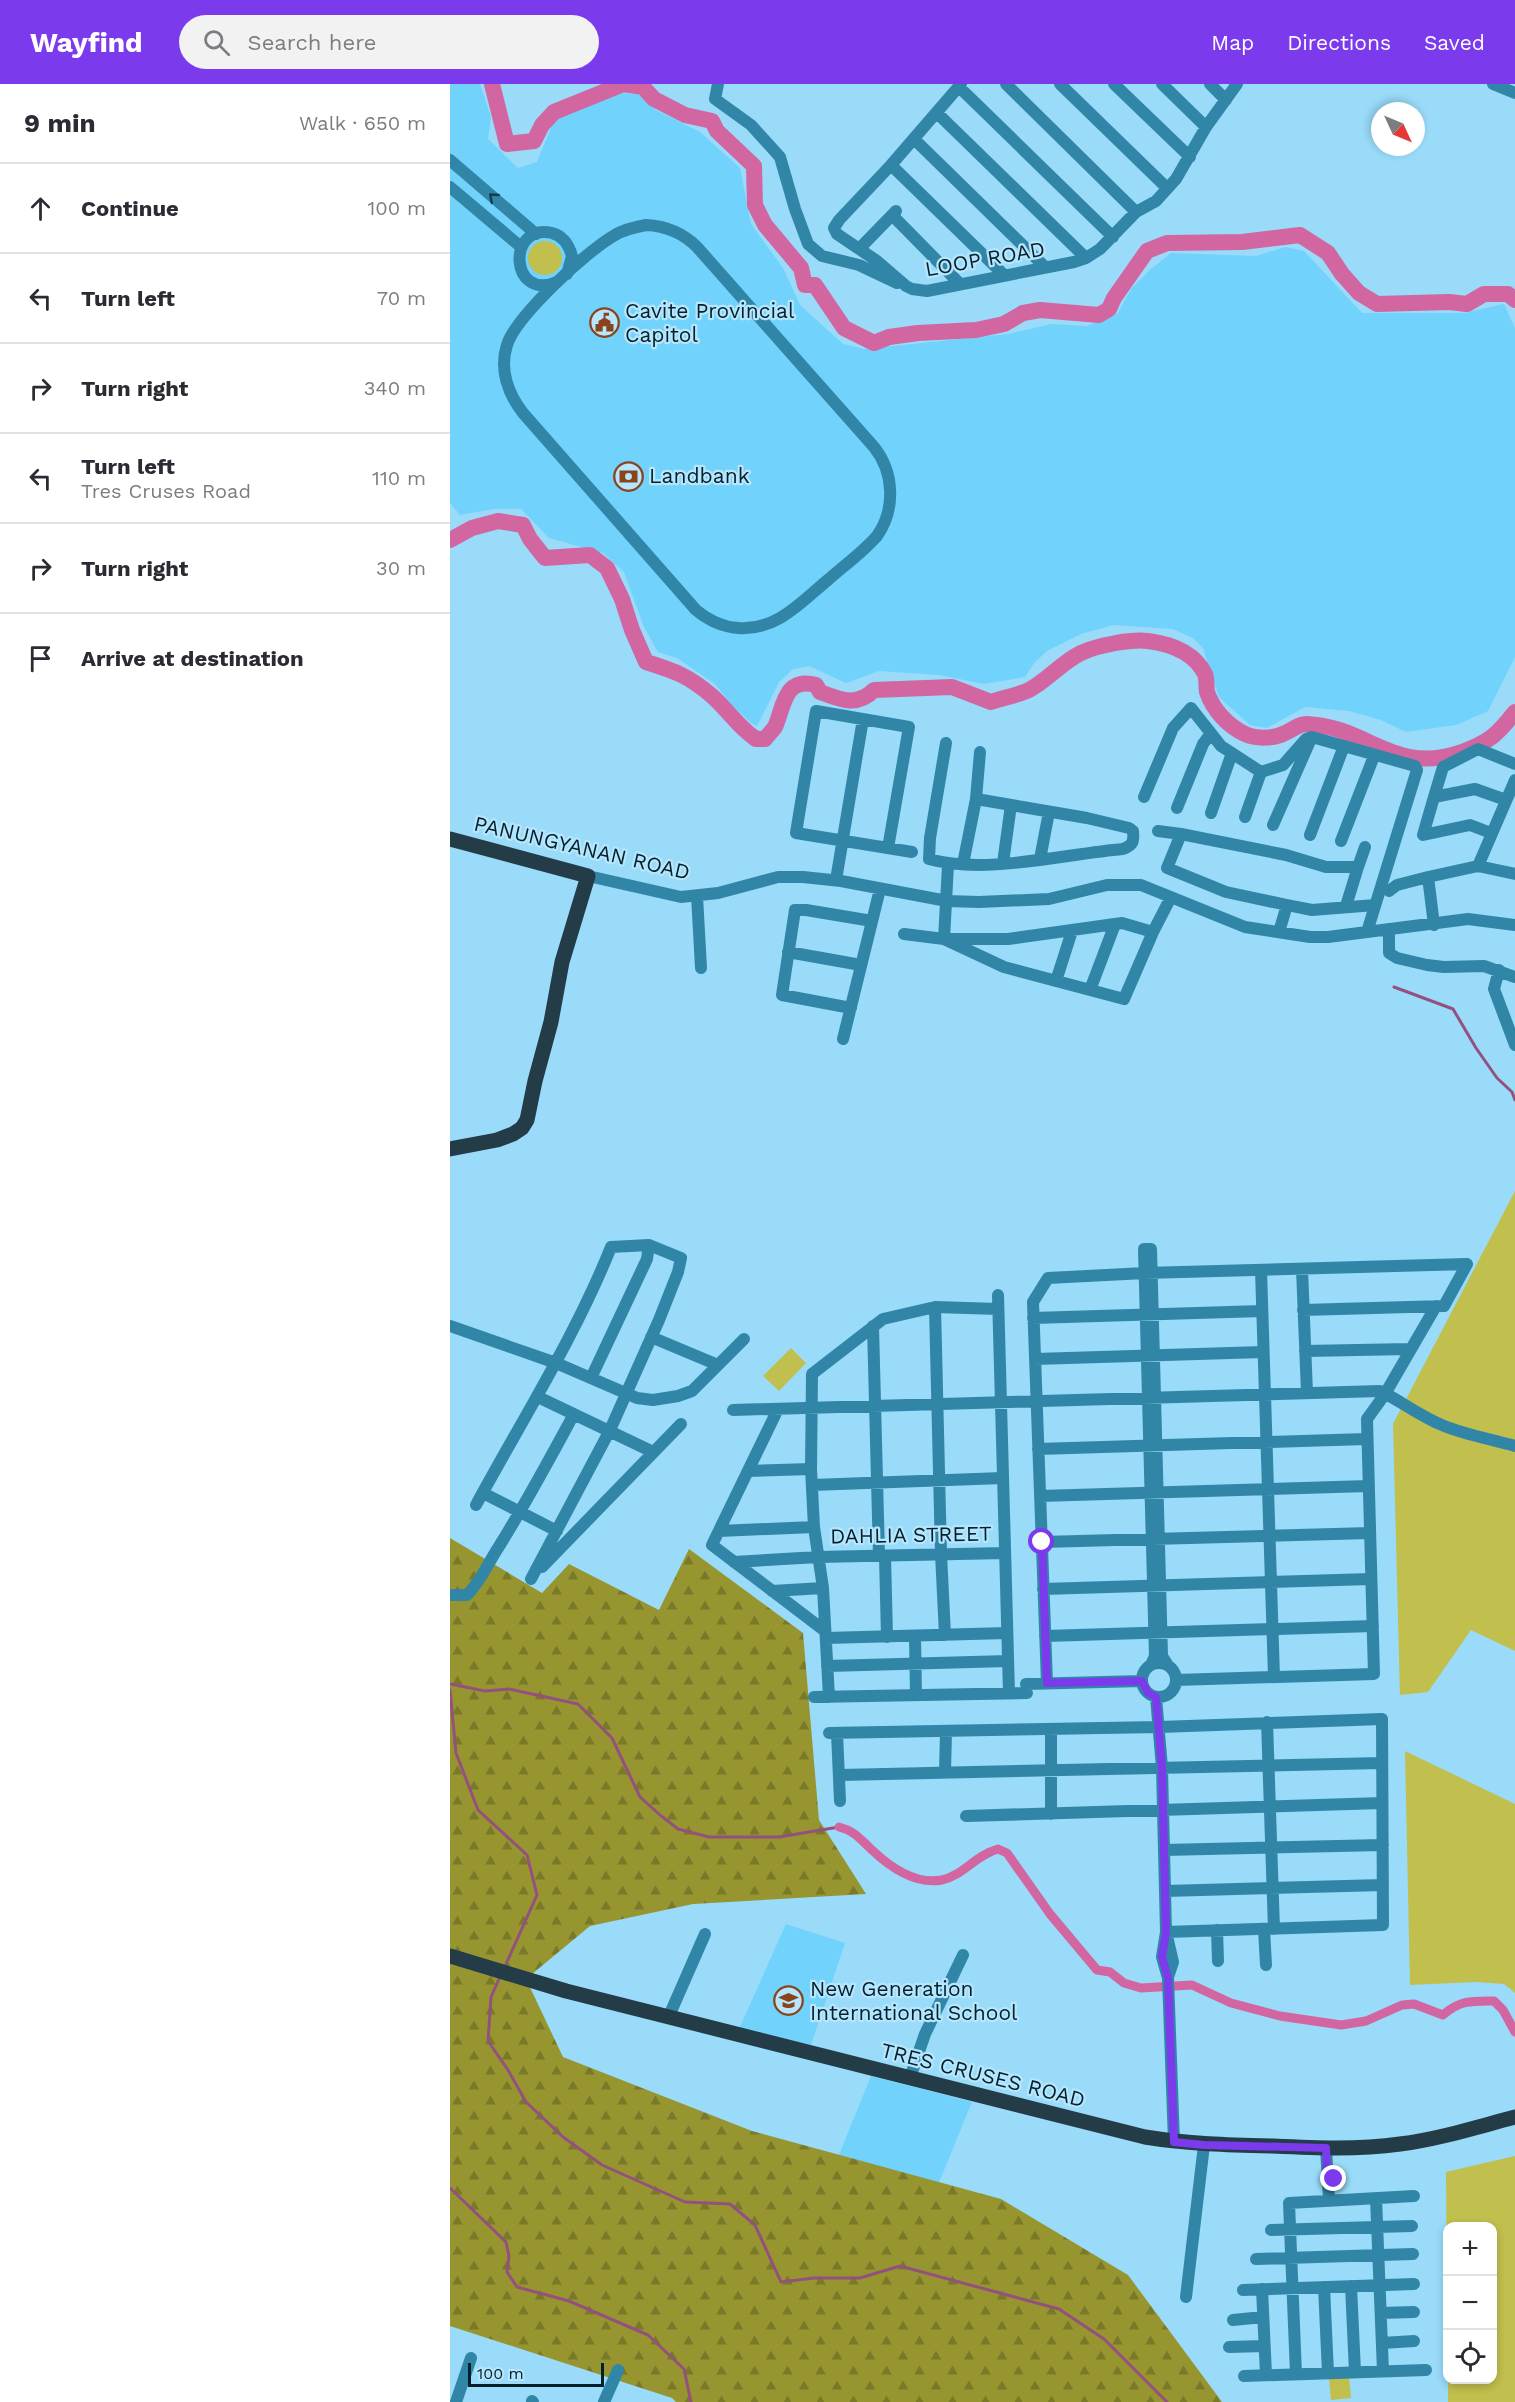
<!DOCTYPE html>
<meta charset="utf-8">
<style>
:root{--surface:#fff;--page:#f2f2f3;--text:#2b2b33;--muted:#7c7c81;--line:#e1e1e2;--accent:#7c3aed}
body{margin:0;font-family:"Work Sans",sans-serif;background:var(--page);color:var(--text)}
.controls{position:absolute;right:18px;bottom:18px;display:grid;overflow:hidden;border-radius:12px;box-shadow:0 3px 9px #0003}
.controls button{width:54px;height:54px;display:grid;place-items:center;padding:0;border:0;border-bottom:2px solid var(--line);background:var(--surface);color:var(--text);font:30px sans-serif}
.compass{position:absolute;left:921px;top:18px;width:54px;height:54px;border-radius:50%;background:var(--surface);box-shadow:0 3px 9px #0003;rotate:134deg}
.scale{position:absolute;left:18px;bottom:15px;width:136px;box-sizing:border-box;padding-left:6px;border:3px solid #04202b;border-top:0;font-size:16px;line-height:21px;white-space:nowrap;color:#04202b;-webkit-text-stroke:4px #b5e6fd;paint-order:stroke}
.stop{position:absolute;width:18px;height:18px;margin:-14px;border:4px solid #7c3aed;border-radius:50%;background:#fff}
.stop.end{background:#7c3aed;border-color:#fff;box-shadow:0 2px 6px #0008}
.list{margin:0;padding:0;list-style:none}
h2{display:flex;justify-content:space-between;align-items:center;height:78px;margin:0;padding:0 24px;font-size:26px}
h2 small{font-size:20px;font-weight:400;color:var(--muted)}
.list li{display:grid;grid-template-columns:39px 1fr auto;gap:18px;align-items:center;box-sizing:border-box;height:90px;padding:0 24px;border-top:2px solid var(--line)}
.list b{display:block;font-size:22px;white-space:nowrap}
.list p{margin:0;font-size:20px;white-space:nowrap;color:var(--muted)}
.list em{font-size:20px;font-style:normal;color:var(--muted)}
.icon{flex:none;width:33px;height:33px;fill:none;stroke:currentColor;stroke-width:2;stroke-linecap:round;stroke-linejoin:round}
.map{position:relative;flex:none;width:1065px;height:2318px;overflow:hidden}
header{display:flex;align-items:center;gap:36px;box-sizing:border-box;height:84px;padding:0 30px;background:var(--accent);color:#fff}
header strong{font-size:28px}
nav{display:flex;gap:33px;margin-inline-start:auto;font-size:21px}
.search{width:420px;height:54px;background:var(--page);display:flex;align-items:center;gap:15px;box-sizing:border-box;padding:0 21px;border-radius:33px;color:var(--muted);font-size:22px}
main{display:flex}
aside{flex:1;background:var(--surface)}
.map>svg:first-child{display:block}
.built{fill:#71d2fb}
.green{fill:#c1bf4d}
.forest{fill:url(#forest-firs)}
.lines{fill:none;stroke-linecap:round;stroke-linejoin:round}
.stream{stroke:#94517e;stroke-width:3}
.canal{stroke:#d266a1;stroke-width:9}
.river{stroke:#d266a1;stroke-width:16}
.minor{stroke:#3186a8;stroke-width:12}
.major{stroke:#243c47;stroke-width:15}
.oneway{stroke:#123f50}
.route{stroke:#7c3aed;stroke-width:8}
.labels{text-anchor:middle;stroke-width:4.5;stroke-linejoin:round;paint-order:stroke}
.street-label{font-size:21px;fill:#04202b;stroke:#b5e6fd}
.poi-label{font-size:21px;fill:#04202b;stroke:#b5e6fd;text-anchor:start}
</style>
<header>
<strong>Wayfind</strong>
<div class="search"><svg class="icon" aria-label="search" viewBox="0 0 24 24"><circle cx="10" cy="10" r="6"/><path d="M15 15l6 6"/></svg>Search here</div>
<nav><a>Map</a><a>Directions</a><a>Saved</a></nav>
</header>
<main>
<aside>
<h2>9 min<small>Walk · 650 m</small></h2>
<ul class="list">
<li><svg class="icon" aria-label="ahead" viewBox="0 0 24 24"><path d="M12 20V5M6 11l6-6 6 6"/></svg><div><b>Continue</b></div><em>100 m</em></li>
<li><svg class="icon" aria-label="left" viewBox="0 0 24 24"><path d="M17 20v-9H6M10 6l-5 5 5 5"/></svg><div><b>Turn left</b></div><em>70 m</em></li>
<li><svg class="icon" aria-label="right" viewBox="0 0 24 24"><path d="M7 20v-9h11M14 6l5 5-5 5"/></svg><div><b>Turn right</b></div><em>340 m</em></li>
<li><svg class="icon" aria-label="left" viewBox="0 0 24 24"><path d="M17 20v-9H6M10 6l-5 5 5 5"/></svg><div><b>Turn left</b><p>Tres Cruses Road</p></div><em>110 m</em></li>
<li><svg class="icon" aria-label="right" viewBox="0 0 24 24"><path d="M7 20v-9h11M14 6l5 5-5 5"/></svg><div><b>Turn right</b></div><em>30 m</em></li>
<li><svg class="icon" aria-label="arrive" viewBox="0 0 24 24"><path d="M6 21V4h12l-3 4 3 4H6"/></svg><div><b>Arrive at destination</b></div></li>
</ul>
</aside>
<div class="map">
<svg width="1065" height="2318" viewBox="0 0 1065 2318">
<defs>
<pattern id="forest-firs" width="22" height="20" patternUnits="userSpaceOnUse" patternTransform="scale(1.5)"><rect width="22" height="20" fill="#979530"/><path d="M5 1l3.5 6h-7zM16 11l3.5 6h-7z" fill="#797929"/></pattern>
</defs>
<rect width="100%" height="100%" fill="#99dbf9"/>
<path class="built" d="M0,0H30L41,33L38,55L68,84L87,78L105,34L161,8L192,11L206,26L250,48L290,84L301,140L333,184L350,221L393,260L414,265L559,250L601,240L637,242L668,229L681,205L700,186L721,169L806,172L835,163L854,167L912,229H1014L1054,220L1065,244V573L1038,627L1006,641L956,648L931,636L899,627L855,623L817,644L800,641L769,613L753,564L743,554L723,545L663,541L631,550L597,567L585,578L575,593L534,600L489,591L429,587L396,599L359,582L343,585L329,598L307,642L301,639L281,620L265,600L227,574L208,568L194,543L174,488L153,469L99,454L71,425H44L10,431L0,419Z
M336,1840L395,1859L361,1961L289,1945Z
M421,1992L522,2018L483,2113L382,2088Z"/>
<path class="green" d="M78 174a17 17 0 1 1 34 0a17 17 0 1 1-34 0Z
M1065,1107V1567L1021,1546L978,1608L950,1611L943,1340Z
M341,1264L356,1279L329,1307L313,1292Z
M955,1667L1065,1720V1909L1054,1900L1025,1898L960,1901Z
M1065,2072V2318H998V2296H1042V2142H998L997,2219L996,2088Z
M899,2292L901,2314L881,2316L879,2294Z"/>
<path class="forest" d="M0,1454L92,1509L119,1480L209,1526L239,1465L353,1549L369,1736L416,1810L243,1820L140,1842L76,1895L113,1973L302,2047L551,2115L678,2191L772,2318H226L222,2314L0,2242Z"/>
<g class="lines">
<path class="stream" d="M944,903L1003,925L1026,964L1047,994L1062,1008L1065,1016
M0,1600L35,1607L59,1605L128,1620L162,1654L190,1713L210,1731L228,1745L259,1753H329L389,1743
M0,1606L6,1669L28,1726L77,1771L87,1811L56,1880
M49,1895L41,1913L38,1957L58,1986L76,2018L113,2053L152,2081L235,2118L280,2120L305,2141L331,2198L364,2194H410L450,2182L609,2225L654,2255L717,2318
M0,2104L56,2158L59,2172L57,2188L67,2203L119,2217L198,2251L234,2285L241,2318"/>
<path class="canal" d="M389,1743C405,1747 410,1755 422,1766C441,1784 465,1801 492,1796C512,1792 526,1771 548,1765L557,1769L600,1830L647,1886L660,1888L674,1899L691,1904L742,1901L781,1919L830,1932L891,1941L916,1937L952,1921L964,1920L993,1931C1010,1916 1022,1917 1044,1917L1053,1926L1065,1948"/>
<path class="river" d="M42,0L57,60L84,57L92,41L104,28L173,0
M173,0L193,3L204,15L235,31L262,37L267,47L304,82L305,121L315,141L351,184L355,201H365L394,244L424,259L439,253L468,249L526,246L554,240L573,229L590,226L649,231L659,225L664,214L697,167L717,159L792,158L850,151L878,169L892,190L909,209L927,220L999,218L1017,220L1034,210H1058L1065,216
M0,456L22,444L48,437L73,441L80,455L95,474L140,471L157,484L172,515L182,546L196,578C225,587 239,592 262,612C278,626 288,643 306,655H315C318,651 322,647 325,643C334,623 334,592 366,601L370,608C391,616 407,623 424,606L502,603L541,618C553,614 568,611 579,606C598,596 612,578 631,569C648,561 681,555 698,557C721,560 744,568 755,590C757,595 756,602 757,608C763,626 778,642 795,650C806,655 824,655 835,649C842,646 849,640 856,640C918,642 943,692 1012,668C1039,658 1047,651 1065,628"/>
<path class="minor" d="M268,0L265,15L301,41L330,73L345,125L358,160L372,172L409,181L447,199
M511,0L441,81L389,136L384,144L387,150L427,177L456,202L462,205L477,207L624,178L636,174L650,165L686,128L706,117L726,95L756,43L787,0
M556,0L686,128
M610,0L717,104
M664,0L740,73
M712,0L756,43
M760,0L776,16
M1043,0L1065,9
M509,3L663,153
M487,29L636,174
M464,55L595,183
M0,76L86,150
M441,81L554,191
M0,103L71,163
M442,131L510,200
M196,141C216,142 233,149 247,163L424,363C444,388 446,425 427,452C413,468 395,481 379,495C351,518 327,547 288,544C272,543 258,536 246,526L73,329C58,310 49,285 57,261C66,232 138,166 165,151C175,145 185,143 196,141Z
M410,164L446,127
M107,198C60,218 56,139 102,149C113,152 119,161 122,172L117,190
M496,659L480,754L479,775C535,791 614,770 673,765C683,761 684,758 683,747L679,744L637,734L526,715
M694,713L723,644L741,624L771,662L811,688L833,681L856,655L862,653L965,682L967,686L917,848
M984,713L993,683L1028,665L1065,680
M727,724L753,660L761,649
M761,729L782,669
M795,733L811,688
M823,741L860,657
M708,747L731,750L717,784L776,808L837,821L862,826L925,821
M1041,749L1020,741L973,751L984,713L1025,705L1056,716
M731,750L836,771L876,783H908L896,822
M860,751L894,662
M891,757L924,672
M438,764L459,643L366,627L346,749L462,768
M590,775L599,728
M553,779L561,721
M513,780L526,715L530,668
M1028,782L1065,696
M908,783L915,763
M138,792L231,813L268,809L328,793H353L391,797L497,817L529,818L599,815L657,801H691L795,843L860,853H878L1018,835L1065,841
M386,796L413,635
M939,807L947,801L978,793
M247,812L251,884
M984,841L978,793L1028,782L1065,790
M939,845V869L947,874L977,881L994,883L1034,882L1065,893
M703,848L721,813
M829,848L837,821
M454,850L494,855H558L672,839L703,848L674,915L554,883L494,855L498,781
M338,868L411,881
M1049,886L1044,905L1065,961
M606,897L622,847
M640,906L665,840
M401,924L332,911L345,826H356L422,837
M393,955L430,805
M852,1185L857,1309
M811,1186L824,1593
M548,1211L559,1609
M485,1223L491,1470L495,1551
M853,1226L994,1222L1017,1180
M583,1234L812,1227
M0,1242L106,1279L187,1314L203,1316L228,1312L242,1307L294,1255
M423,1242L429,1472
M201,1253L268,1281
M855,1267L960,1265
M585,1275L813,1268
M141,1294L197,1175L199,1161
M88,1313L203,1368
M328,1325L262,1461L375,1547
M283,1326L930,1307C951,1317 970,1332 992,1341C1015,1351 1041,1355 1065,1362
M588,1365L916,1355
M298,1387L361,1385
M362,1401L553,1394
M33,1409L107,1447
M590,1412L918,1402
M26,1421C72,1336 125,1253 161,1163L199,1161L231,1174L228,1188L209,1236L160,1346L81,1495
M269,1447L364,1443
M592,1458L920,1449
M435,1472L437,1553
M284,1478L368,1473L555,1469
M92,1483L231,1340
M593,1505L921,1495
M322,1507L373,1504
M0,1511H17C31,1497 37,1481 48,1464C75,1421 99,1376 124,1330
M465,1552L466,1611
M595,1552L923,1542
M376,1554L557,1549
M692 1596a17 17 0 1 1 34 0a17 17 0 1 1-34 0Z
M701,1581L705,1572L694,1165H701L712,1572L717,1580
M377,1582L558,1577
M726,1596L924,1590L917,1335L935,1310L986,1222
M597,1599L583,1218L598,1194L695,1189L1017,1180
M576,1600L692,1597
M364,1613L577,1609
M379,1613L373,1504L364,1443L361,1385L362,1290L433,1235L485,1223L548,1225
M706,1613L712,1684L716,1848L712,1873L718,1894L724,2058
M817,1638L824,1845
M601,1645V1730
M379,1649L710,1643L932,1635L933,1841L716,1848
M387,1649L390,1717
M495,1688L496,1647
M390,1691L932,1679
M516,1732L932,1719
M714,1766L933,1761
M715,1807L933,1801
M814,1845L816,1881
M767,1846L768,1877
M717,1852L723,1878L718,1893
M219,1932L255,1850
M460,1994L475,1950L513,1871
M876,2064L879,2116
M926,2114L933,2287
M821,2146L962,2142
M806,2175L963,2170
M901,2202L905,2288
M874,2203L878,2289
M812,2205L816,2291
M793,2206L964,2200
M736,2213L754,2061
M931,2229L964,2228
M783,2236L813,2233
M932,2259L964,2257
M779,2263L814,2262
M846,2290L839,2119L964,2112
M794,2292L976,2286
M82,2317L83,2318
M6,2318L21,2274
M154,2318L168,2286"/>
<path class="major" d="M0,755L138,792L112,878L101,938L85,997L77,1036L72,1044L63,1050L47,1056L0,1065
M0,1872L116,1907L695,2053C738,2060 779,2061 822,2062C865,2064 907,2066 950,2060C989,2055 1027,2043 1065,2033"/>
</g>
<defs><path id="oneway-chevron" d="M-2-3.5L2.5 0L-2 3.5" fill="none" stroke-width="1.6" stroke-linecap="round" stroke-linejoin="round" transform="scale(1.5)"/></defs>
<use class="oneway" href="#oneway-chevron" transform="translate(43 113) rotate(-139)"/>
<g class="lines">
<path class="route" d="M592,1458L597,1599L692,1597L698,1609L706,1613L712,1684L716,1848L712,1873L718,1894L724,2058L754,2061L876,2064L877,2088L884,2087V2095"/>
</g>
<defs>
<symbol id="civic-ring" viewBox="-11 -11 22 22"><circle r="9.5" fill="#b5e6fd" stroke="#89441b" stroke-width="1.5"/><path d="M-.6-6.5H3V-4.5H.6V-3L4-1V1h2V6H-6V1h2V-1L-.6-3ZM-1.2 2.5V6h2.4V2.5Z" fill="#89441b"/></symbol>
<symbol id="bank-ring" viewBox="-11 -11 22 22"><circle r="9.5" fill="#b5e6fd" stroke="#89441b" stroke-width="1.5"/><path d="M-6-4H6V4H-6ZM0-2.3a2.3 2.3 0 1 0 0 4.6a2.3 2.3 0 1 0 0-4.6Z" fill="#89441b"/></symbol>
<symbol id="school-ring" viewBox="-11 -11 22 22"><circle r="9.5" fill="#b5e6fd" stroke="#89441b" stroke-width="1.5"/><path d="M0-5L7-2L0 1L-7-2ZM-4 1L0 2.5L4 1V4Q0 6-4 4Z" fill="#89441b"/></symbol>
</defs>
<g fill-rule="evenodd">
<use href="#civic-ring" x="138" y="222" width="33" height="33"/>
<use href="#bank-ring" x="162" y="376" width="33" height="33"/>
<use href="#school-ring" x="322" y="1900" width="33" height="33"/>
</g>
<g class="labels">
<g class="street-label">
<text transform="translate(535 175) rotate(-10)" y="7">LOOP ROAD</text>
<text transform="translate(132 764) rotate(13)" y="7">PANUNGYANAN ROAD</text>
<text transform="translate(461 1451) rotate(-1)" y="7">DAHLIA STREET</text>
<text transform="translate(533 1991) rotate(14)" y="7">TRES CRUSES ROAD</text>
</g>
<g class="poi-label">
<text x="175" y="234">Cavite Provincial<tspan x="175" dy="24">Capitol</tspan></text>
<text x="199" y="399">Landbank</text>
<text x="360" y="1912">New Generation<tspan x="360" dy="24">International School</tspan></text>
</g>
</g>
</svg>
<div class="controls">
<button>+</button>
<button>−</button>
<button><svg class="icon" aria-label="locate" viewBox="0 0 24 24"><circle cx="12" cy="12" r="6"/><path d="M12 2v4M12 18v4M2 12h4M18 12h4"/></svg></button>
</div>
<svg class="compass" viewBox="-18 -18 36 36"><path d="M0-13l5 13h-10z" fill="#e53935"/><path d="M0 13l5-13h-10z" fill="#7c7c81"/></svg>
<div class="scale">100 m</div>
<div class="stop" style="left:592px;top:1458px"></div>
<div class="stop end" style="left:884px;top:2095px"></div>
</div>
</main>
